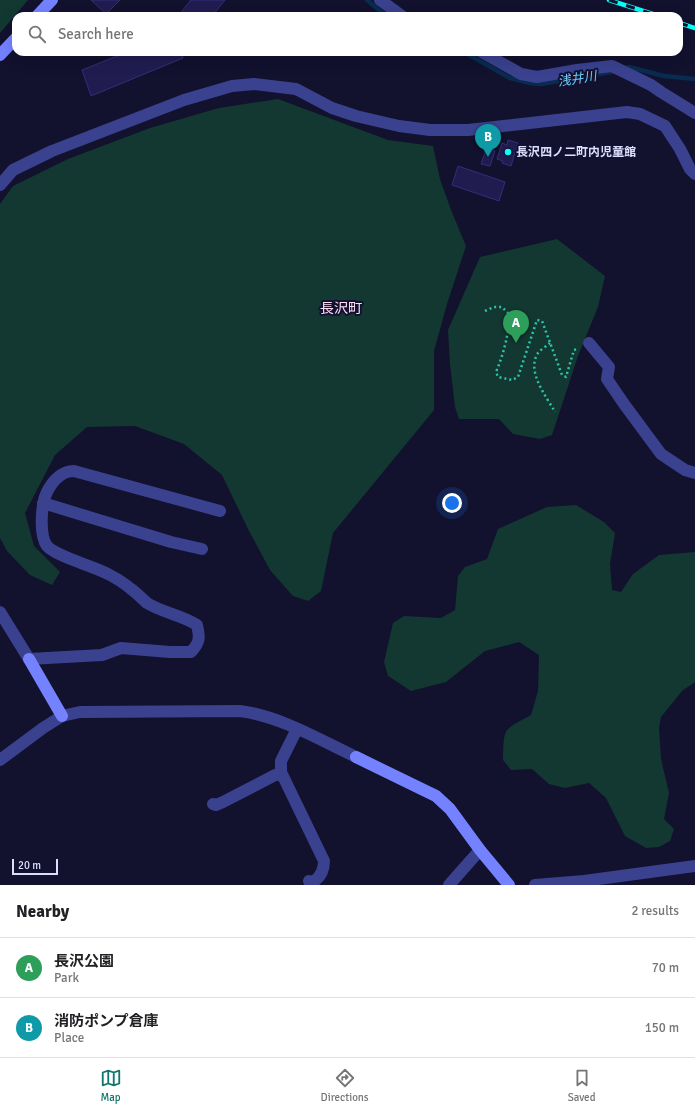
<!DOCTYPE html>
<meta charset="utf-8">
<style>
:root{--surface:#fff;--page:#f6f6f6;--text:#202124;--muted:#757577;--line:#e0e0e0;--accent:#0f766e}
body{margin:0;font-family:Signika,"Noto Sans JP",sans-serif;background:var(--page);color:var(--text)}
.scale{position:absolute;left:12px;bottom:10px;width:46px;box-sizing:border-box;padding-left:4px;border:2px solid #dddeff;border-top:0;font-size:11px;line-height:14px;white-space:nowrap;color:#dddeff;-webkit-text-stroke:3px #12112e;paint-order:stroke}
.you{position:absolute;left:452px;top:503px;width:14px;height:14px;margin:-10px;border:3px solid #fff;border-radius:50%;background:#1a73e8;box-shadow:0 0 0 6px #1a73e833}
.badge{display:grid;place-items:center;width:26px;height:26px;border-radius:50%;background:var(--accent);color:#fff;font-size:13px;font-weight:700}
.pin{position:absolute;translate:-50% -33px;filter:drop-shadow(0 1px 2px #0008)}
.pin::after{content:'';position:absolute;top:21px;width:14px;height:12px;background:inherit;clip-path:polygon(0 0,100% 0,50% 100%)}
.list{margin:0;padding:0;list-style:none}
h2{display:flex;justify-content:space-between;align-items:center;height:52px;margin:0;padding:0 16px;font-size:17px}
h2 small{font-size:13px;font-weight:400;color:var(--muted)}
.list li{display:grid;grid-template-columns:26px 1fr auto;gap:12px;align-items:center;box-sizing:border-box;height:60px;padding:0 16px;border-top:1px solid var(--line)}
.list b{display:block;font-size:15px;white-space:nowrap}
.list p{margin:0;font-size:13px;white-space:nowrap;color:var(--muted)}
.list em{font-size:13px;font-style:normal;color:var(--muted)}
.icon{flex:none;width:22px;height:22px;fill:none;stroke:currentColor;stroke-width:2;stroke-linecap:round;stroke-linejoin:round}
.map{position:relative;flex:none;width:695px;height:885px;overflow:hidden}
.search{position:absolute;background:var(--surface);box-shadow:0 4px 16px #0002;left:12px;right:12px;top:12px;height:44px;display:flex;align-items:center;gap:10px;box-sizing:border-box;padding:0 14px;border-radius:12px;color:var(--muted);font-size:15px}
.sheet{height:172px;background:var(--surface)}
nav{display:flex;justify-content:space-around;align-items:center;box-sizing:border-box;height:56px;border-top:1px solid var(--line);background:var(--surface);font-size:11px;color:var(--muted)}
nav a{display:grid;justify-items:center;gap:2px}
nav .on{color:var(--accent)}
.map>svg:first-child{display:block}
.green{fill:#133832}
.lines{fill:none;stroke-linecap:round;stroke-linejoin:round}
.stream{stroke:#092b4f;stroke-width:4.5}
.building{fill:#201c50;stroke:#332d7c}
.path{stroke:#2cc5a9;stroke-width:2.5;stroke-dasharray:2 3;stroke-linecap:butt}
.street{stroke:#3a418e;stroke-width:12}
.secondary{stroke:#7482ff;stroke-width:12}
.rail-casing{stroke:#09fffa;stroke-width:4.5}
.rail{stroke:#12112e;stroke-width:3;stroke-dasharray:9;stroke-linecap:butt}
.poi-dot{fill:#09fffa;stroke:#12112e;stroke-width:1.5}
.labels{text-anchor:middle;stroke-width:4;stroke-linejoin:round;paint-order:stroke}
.poi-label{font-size:12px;font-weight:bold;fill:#dddeff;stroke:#12112e;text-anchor:start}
.water-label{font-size:13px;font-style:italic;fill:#6bccff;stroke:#12112e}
.quarter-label{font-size:14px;fill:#ffdff7;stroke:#12112e}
</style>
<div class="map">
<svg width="695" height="885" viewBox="0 0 695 885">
<rect width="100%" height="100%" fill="#12112e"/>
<path class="green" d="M0,0H28L0,33Z
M278,99L388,140L433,146L440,179L451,210L466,246L447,304L434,351V410L333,533L321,591L308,601L293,596L270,570L249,531L222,475L184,444L135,426L87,427L55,455L25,513L34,546L60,572L52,585L30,575L7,551L0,538V204L13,186L68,159L150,128L219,108Z
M557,239L605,276L598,307L578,356L552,435L540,439L513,434L499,419H459L455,407L450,364L448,330L480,257Z
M576,505L604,522L615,533L610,564L612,590L621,592L633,574L659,555L695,552V682L682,691L661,717L659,728L661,759L669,793L664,819L674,829L670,841L659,847L646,848L625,836L606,798L589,783L565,788L549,784L532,769L511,770L503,760C504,727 502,731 531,715L538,691L539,655L519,642L485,651L446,682L411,691L388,676L384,662L393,623L404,616L441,618L455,610L458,576L465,567L487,559L498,529L547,507Z"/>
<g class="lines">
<path class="stream" d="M367,0L386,16
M464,52L510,78L530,83L542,84L616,71
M623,69L629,67L664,76L695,79"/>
</g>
<path class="building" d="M91,0H120L106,14Z
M191,0H225L212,16H178Z
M127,52H181L183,58L91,96L82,70Z
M508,140L518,143L511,166L502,163L503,161L497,159L502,143L507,145Z
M487,147L495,151L490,166L481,164Z
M458,166L505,182L499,201L452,185Z"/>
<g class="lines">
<path class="path" d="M485,311L494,307H502L510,315C508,336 504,353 496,372L498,377L512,380L518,377L537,320L542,321L562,375L566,377L574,350L577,349
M550,343C547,346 541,349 538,353C526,371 546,396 555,412"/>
<path class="street" d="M380,0L402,16
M482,52L521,74L537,77L577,70L612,66L651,85L661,92L695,113
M0,185L13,170L52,151L184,100L232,86L254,84L296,89L332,108L356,116L399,126L430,130H468L627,112L640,114L665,126L680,149L690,169L695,174
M589,343L609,367L607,379L624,404L661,454L685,470L695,473
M43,503L171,542L202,549
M0,612L29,659L102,655L121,648L170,652H191C200,642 200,638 197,625C182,615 163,613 147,603C142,599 137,593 131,589C124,583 116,578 108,574C94,566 57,557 47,546C39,535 41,504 47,492C52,482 61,471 74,471L220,511
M297,729L281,761V772L324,861C324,870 321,877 313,882L309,881
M0,760L43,728L62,716L80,712L240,711C280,716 320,740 356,757
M213,804L216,805L223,802L281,772
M449,885L480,850
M535,885L584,881L695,866"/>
<path class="secondary" d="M37,16L52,0
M0,55L16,38
M29,659L62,716
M356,757L436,796L450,809L480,850L509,885"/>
<defs>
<path id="rail" d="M609,0L659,16
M679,23L695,28"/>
</defs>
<use href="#rail" class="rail-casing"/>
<use href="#rail" class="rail"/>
</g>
<circle class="poi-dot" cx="508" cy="152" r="4"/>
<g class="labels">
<g class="poi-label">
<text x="516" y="156">長沢四ノ二町内児童館</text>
</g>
<g class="water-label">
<text transform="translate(577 78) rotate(-9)" y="5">浅井川</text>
</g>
<g class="quarter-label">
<text x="341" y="313">長沢町</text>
</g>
</g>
</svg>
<div class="scale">20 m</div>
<div class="you"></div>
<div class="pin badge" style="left:516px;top:343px;background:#2e9e5b">A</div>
<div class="pin badge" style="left:488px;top:157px;background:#0f9aa8">B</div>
<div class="search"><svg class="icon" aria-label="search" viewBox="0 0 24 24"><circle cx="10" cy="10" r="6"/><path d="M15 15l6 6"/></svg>Search here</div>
</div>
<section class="sheet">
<h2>Nearby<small>2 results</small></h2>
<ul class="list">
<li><span class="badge" style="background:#2e9e5b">A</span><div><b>長沢公園</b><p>Park</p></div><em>70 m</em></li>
<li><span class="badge" style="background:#0f9aa8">B</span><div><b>消防ポンプ倉庫</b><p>Place</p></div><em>150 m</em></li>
</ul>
</section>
<nav>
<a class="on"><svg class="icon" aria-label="map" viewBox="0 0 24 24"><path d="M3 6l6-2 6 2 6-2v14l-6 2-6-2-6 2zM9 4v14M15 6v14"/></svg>Map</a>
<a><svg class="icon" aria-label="directions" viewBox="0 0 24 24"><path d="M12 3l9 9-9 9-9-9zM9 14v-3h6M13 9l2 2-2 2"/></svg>Directions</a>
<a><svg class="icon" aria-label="saved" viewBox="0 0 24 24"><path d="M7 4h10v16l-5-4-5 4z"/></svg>Saved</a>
</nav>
